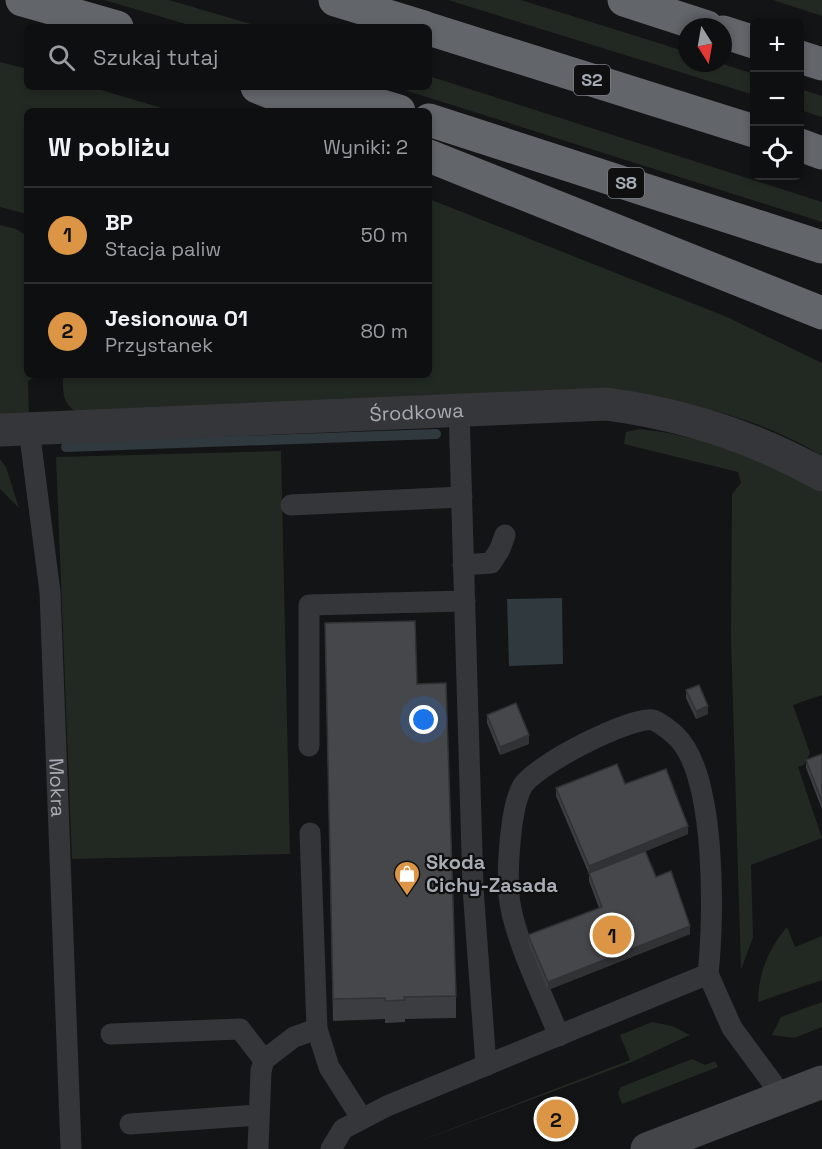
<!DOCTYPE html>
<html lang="pl">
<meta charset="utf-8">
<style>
:root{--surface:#0e0f10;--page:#171819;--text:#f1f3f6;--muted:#9b9c9f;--line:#2e2f30;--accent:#db9545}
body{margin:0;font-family:"Space Grotesk",sans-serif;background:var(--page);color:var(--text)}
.controls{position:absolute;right:18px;top:18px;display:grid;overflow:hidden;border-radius:9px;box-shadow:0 3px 9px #0003}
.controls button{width:54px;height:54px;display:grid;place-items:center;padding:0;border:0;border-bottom:2px solid var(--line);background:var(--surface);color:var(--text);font:30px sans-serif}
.compass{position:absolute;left:678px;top:18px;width:54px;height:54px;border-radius:50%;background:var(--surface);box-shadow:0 3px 9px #0003;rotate:169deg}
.you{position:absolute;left:424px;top:720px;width:21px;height:21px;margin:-15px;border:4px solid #fff;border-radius:50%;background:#1a73e8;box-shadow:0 0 0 9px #1a73e833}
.badge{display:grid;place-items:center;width:39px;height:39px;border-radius:50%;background:var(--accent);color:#111;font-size:20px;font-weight:700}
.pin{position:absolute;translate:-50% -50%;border:3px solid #fff;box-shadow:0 2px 6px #0006}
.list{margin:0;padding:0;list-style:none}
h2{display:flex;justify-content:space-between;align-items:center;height:78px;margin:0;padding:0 24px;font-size:26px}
h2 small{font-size:20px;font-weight:400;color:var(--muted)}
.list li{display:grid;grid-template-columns:39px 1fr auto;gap:18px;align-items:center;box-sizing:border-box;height:96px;padding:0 24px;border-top:2px solid var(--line)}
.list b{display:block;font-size:22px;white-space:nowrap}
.list p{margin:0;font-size:20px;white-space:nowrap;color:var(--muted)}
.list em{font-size:20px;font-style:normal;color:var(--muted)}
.icon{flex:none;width:33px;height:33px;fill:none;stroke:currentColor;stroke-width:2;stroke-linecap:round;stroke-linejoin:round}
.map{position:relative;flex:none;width:822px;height:1149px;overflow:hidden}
.search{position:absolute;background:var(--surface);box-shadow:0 3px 9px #0003;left:24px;top:24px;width:408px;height:66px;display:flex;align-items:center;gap:15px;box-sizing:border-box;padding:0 21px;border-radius:9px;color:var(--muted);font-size:22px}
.panel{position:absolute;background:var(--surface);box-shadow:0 3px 9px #0003;left:24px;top:108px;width:408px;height:270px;border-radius:9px}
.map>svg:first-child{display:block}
.green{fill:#222922}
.water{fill:#30393e}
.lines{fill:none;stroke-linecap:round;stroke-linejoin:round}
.stream{stroke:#30393e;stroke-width:10}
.service{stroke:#353639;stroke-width:21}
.minor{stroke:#353639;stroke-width:33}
.secondary{stroke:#434549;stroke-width:33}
.motorway{stroke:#62656a;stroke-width:33}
.wall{fill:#3c3d40}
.shaded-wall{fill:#313234}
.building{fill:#46474a;stroke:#313234;stroke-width:1.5}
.labels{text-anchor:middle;stroke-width:4.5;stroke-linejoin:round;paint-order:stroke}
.shield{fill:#0f0f10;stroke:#797d83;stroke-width:1.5}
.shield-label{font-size:18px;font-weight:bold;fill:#a7acb4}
.street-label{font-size:20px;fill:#a7acb4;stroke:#0f0f10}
.poi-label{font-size:20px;font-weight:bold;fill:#a7acb4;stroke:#0f0f10;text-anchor:start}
</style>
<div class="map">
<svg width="822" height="1149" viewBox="0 0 822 1149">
<rect width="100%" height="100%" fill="#131415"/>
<path class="green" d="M104,0H169L261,27H196Z
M448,0H521L687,52V63H720L754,74V95Z
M773,0H822V16Z
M0,62L27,69V87H91L172,111H27V214L0,207Z
M429,76L822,202V222L395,87H429Z
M800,89L822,96V117L800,110Z
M429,199L727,317L822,363V456C766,421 699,404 635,394L80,414C62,405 63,393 63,375H429Z
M0,225L16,229L27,236V375H39L28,381L29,417L0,419Z
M640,429C704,436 766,459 822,492V695L793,705L810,753L804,765L798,767L822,838L751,865L753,937L741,970L731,639L732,494L741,483L738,472L624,444L626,432Z
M281,451L290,854L72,859L56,457Z
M0,459L6,467L19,508L0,489Z
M787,927L795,947L822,936V980L758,1002C758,974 769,948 787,927Z
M822,1002V1027L794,1038L772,1035L781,1017Z
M652,1022L672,1026L690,1035L632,1062L399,1149L630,1060L620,1035Z
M692,1059L705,1065L715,1061L718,1067L622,1104L618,1093L621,1087Z"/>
<path class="water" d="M562,598L563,664L509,666L507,599Z"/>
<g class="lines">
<path class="stream" d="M66,447L436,434"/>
<g class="service">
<path d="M459,409L473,888L486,1066"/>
<path id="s1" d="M29,429L50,592L71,1149"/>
<path d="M291,505L462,497"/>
<path d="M463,565L491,563L500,549L505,535"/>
<path d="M309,746V605L465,601"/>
<path d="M310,833L317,1029L329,1067L362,1119"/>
<path d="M111,1034L240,1029L264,1060L294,1037L317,1029"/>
<path d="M559,1036C544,998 512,934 509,895C507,870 510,809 522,787C533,766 630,716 653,720C659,722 671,731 676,736C717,775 714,920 708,974"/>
<path d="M130,1124L258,1115"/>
<path d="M258,1149L261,1071L264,1060"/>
<path d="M331,1149L343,1129L387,1106L708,974L732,1028L783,1097"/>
</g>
<path class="minor" id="s2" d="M0,430L606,404C682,414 755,437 822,475"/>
<path class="secondary" d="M647,1149L822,1082"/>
<path class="motorway" d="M22,0L117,27
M335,0L424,27
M624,0L707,27
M429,29L754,131
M723,32L754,42
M800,57L822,64
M257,87L317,111
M319,87L399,111
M429,120L822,247
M800,145L822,153
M429,156L822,313"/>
</g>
<path class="wall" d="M325,623L417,684L456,996V1018L405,1019V1022L385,1023V1019L333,1021Z
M686,690L708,714L696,719L686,698Z
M487,715L529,744L500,755L487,723Z
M822,754V809L806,768V760Z
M625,784L688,834L646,851L656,877L690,934L548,990L528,943V935L599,908L589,881V874L556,796V788Z"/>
<path class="shaded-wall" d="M708,706V714L696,719V711Z
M529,735V744L500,755V747Z
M688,826V834L589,874V866Z
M690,926V934L548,990V982Z"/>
<path class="building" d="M415,621L417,684L446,683L456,996L404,997L405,1000L385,1001V998L333,999L325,623Z
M699,685L708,706L696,711L686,690Z
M516,703L529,735L500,747L487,715Z
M822,754V801L806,760Z
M617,764L625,784L666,769L688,826L589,866L556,788Z
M645,851L656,877L671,871L690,926L548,982L528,935L602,907L589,873Z"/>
<defs>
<symbol id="shop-pin" viewBox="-11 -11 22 30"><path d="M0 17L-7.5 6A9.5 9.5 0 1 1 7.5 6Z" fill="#db9545" stroke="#0f0f10"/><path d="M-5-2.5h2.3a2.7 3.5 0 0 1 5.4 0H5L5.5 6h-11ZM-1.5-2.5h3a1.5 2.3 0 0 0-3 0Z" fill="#fff"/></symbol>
</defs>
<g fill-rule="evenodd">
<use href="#shop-pin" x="392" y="859" width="30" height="40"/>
</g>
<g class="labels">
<g class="shield">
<rect x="574" y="65" width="36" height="30" rx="4.5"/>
<rect x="608" y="168" width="36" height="30" rx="4.5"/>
</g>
<g class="shield-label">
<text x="592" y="86">S2</text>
<text x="626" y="189">S8</text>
</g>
<g class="street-label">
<text dy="7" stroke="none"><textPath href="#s2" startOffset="417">Środkowa</textPath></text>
<text dy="7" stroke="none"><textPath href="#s1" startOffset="360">Mokra</textPath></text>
</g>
<g class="poi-label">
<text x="426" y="869">Skoda<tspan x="426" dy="23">Cichy-Zasada</tspan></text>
</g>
</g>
</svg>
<div class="controls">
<button>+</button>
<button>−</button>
<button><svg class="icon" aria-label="locate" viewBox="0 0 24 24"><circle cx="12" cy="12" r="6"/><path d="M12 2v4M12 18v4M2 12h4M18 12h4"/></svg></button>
</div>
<svg class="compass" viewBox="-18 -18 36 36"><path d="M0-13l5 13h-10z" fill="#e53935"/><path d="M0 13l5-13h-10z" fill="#9b9c9f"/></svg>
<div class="you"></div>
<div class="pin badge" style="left:612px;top:935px">1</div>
<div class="pin badge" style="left:556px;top:1119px">2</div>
<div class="search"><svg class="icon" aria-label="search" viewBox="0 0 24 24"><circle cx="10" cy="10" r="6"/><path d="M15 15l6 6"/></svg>Szukaj tutaj</div>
<section class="panel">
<h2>W pobliżu<small>Wyniki: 2</small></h2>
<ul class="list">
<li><span class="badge">1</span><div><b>BP</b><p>Stacja paliw</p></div><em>50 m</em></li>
<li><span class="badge">2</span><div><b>Jesionowa 01</b><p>Przystanek</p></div><em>80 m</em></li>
</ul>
</section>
</div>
